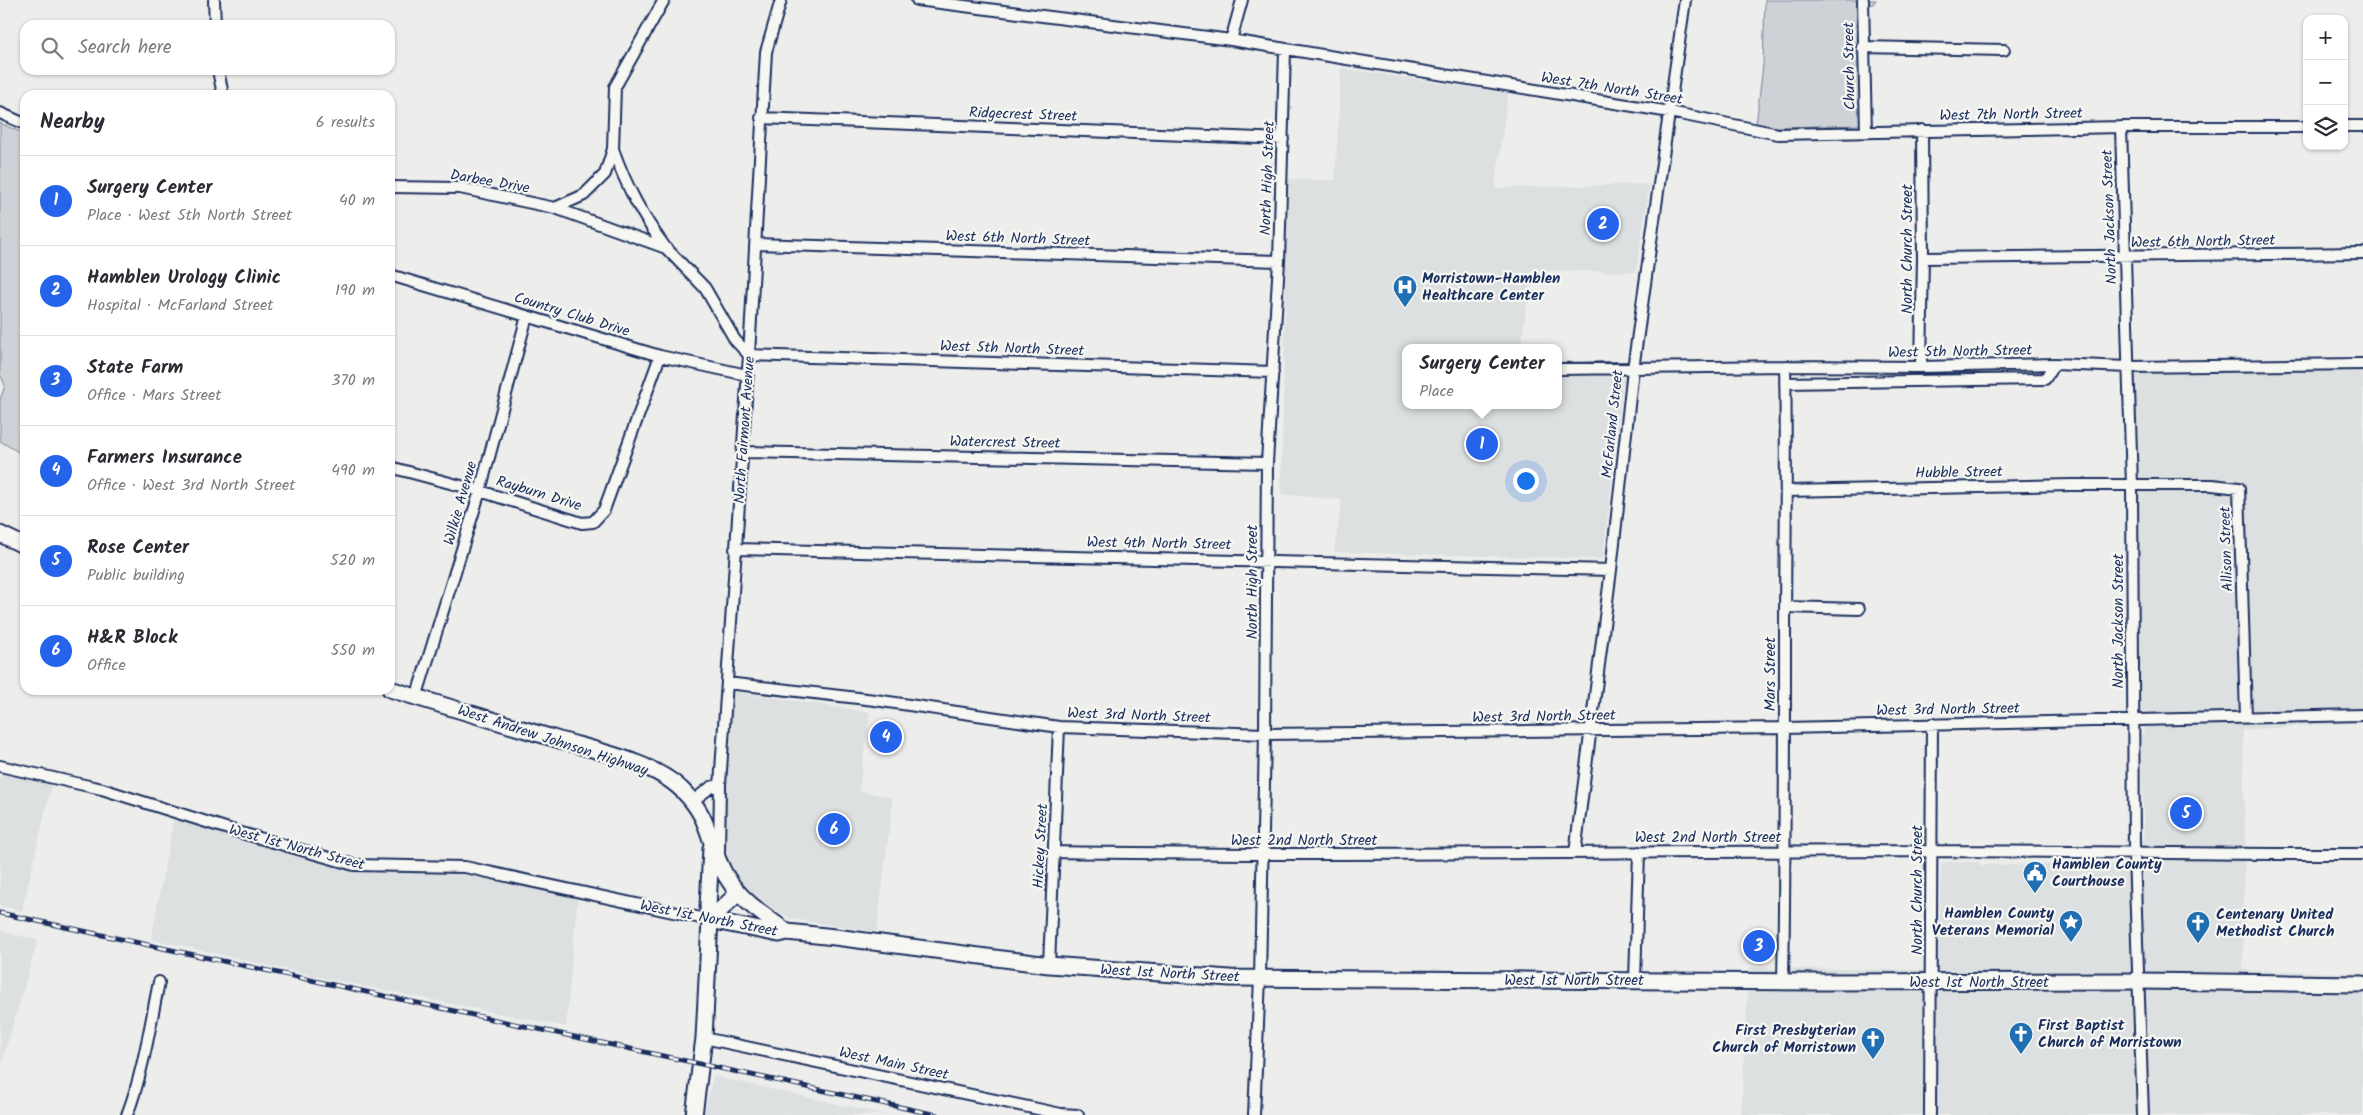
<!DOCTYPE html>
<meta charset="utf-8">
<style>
:root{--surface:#fff;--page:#f7f7f7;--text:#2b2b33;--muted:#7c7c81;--line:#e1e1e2;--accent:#2563eb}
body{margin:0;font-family:Kalam,sans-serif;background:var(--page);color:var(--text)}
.controls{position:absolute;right:15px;top:15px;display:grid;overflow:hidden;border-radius:10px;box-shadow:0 1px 4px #0004}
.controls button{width:45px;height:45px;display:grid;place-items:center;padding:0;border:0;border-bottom:1px solid var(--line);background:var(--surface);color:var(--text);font:25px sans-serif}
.you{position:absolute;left:1525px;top:480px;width:18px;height:18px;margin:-12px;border:4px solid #fff;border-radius:50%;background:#1a73e8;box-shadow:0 0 0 8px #1a73e833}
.badge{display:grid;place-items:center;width:32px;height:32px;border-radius:50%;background:var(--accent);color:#fff;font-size:16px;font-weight:700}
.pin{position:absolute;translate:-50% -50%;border:2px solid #fff;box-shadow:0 1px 5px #0006}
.popup{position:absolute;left:1402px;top:344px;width:160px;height:65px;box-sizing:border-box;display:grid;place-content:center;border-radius:10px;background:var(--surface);filter:drop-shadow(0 1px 4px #0005);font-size:16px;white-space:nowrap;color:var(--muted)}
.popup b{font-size:19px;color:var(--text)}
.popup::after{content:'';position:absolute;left:50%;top:100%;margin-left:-10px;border:10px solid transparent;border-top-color:var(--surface)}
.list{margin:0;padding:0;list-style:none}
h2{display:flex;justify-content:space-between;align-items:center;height:65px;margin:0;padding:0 20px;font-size:21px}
h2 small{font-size:16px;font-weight:400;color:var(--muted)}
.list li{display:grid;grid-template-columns:32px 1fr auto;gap:15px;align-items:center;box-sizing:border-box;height:90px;padding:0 20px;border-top:1px solid var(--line)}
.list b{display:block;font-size:19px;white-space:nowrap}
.list p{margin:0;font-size:16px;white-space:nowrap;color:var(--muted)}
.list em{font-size:16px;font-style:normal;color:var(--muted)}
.icon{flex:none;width:28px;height:28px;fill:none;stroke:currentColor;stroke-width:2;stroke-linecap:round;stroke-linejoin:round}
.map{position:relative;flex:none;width:2363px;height:1115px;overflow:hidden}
.search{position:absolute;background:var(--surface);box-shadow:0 1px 4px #0004;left:20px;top:20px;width:375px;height:55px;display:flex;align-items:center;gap:12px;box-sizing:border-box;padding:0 18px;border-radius:15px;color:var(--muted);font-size:19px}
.panel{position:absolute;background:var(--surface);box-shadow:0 1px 4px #0004;left:20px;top:90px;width:375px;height:605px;border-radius:15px}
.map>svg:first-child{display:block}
.built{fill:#dde0e1}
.green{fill:#ced2d7;stroke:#74809a}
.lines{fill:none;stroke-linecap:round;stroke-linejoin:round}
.street-casing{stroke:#1b2f5e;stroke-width:14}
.secondary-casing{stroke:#1b2f5e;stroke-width:19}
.street{stroke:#f6f6f2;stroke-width:10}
.secondary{stroke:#f6f6f2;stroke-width:15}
.rail-casing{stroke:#1b2f5e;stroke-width:5}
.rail{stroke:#f6f6f2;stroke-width:3;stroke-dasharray:9;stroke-linecap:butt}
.labels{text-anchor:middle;stroke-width:4.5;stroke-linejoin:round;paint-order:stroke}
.street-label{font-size:15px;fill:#1b2f5e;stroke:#f6f6f2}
.poi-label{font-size:15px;font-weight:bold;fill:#1b2f5e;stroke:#f6f6f2;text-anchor:start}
</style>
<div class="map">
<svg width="2363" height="1115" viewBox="0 0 2363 1115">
<rect width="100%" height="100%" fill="#edeeec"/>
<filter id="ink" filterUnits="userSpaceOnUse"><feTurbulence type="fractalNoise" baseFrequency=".02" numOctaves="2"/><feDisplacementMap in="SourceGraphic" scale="10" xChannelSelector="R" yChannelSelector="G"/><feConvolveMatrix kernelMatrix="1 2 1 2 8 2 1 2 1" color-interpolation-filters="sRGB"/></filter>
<g filter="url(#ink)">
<path class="built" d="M1341,68L1508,93L1495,188L1650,184L1636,272L1531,270L1521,348H1406V405H1558V362H1625L1603,559L1334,552L1342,500L1281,494L1288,179L1335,180Z
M2363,370V722L2243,730L2245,844L2243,970L2363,973V1115H1741L1749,968L1938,970L1941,862H1978L1981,865L2122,864L2124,839L2144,840L2141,736L2144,732L2141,706L2134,462L2136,374L2141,372Z
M731,691L870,712L859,791L893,798L877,932L792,919L762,904L738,878L728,859L723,833L722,806Z
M0,773L52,783L22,911L0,906Z
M175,811L354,865L458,867L578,892L566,1027L319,977L151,939Z
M0,931L38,940L0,1069Z
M713,1076L887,1115H704Z"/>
<path class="green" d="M1765,0H1876L1873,4L1857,6L1861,125L1780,127L1756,125L1763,65Z
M0,123L25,134V456L0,441V400L5,385L0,374Z"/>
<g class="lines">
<defs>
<path id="street" d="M214,0L215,25
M917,0L1231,40L1670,112L1778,134L2121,127H2307
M1863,0L1866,132
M1231,40L1242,0
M1862,47L2004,50
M218,70L223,95
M0,113L25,124
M761,118L1283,139
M2344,126H2363
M2121,127L2132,486L2134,854L2143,1115
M613,149C627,188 641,214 665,247
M390,187L460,188L555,208L666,248L705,288L735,340L749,355
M555,208L584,195L605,174L613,149L615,87L664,0
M756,244L1279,261
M1923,258L2363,253
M390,275L660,356L747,375
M749,355L1273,372
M1921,367L1923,258L1922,130
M1558,369L1785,366L1921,367L2054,364L2129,367L2363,364
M1785,383L2045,379L2054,364
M742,452L1267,463
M390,467L480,491L582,523L593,522L604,510L660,356
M1787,491L2071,485H2212L2239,488L2246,717
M735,549L1611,570
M1785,607L1859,609
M727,683L875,700L1059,727L1265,734L1785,728L2363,715
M416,698L480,491L527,316
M0,766L102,789L238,832L354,865L465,867L710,920
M693,801L711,787L720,785
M1054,852C1346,857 1637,851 1929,851C2074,851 2218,855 2363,854
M719,853L720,785L749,355L766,52L781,0
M1575,853L1611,570L1633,369L1685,0
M1049,965L1059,727
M1635,980L1639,852
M1783,982C1785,871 1785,760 1785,649C1785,555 1787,461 1785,366
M704,1038L1061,1114L1078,1115
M127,1115C143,1073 150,1026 159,982
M1254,1115L1260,978L1265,734L1267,463L1279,261L1285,50
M1930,1115L1932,724"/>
<path id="secondary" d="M0,534L25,546
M390,689C444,706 499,722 553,738C592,750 653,761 682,790C713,820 707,844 726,876C741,901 764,915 787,932
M710,920L779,934L787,932L835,937L1049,965L1230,978L1822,982L2140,981L2363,984
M710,920L738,893
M694,1115L704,1038L710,920L708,907L711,848"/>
</defs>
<use href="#street" class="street-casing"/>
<use href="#secondary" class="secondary-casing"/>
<use href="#street" class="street"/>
<use href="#secondary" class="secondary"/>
<defs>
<path id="rail" d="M0,913L937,1115"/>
</defs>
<use href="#rail" class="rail-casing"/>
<use href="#rail" class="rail"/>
</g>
</g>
<defs>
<symbol id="hospital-pin" viewBox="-11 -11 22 30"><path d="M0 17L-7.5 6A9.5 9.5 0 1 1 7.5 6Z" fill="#1f6fb2" stroke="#f6f6f2"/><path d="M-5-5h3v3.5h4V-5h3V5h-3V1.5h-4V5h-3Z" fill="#fff"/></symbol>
<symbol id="civic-pin" viewBox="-11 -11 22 30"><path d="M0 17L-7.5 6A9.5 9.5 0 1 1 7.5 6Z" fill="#1f6fb2" stroke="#f6f6f2"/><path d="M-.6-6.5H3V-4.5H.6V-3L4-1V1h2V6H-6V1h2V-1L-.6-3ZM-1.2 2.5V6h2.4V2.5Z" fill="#fff"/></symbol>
<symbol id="sight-pin" viewBox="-11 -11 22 30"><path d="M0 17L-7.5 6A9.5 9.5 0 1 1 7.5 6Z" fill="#1f6fb2" stroke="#f6f6f2"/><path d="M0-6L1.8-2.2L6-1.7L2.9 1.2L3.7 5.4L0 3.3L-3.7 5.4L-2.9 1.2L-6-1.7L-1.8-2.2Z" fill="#fff"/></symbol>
<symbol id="church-pin" viewBox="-11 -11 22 30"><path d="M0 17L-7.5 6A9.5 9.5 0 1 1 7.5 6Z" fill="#1f6fb2" stroke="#f6f6f2"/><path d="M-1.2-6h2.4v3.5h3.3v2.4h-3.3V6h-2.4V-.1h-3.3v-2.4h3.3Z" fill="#fff"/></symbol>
</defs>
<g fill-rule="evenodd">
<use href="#hospital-pin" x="1391" y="273" width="28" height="38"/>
<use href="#civic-pin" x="2021" y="859" width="28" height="38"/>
<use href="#sight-pin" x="2057" y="908" width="28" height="38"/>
<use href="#church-pin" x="2184" y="909" width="28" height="38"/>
<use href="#church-pin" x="2007" y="1020" width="28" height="38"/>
<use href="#church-pin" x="1859" y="1025" width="28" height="38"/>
</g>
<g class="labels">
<g class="street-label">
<text transform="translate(1849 66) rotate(-91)" y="5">Church Street</text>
<text transform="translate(1612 88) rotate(9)" y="5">West 7th North Street</text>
<text transform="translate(1023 114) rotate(2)" y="5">Ridgecrest Street</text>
<text transform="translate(2011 114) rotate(-1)" y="5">West 7th North Street</text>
<text transform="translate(1267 178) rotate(-88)" y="5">North High Street</text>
<text transform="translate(490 181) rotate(10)" y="5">Darbee Drive</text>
<text transform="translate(2109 217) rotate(-92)" y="5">North Jackson Street</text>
<text transform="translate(1018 238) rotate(2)" y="5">West 6th North Street</text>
<text transform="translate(2203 241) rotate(-1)" y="5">West 6th North Street</text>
<text transform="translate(1907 249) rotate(-90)" y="5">North Church Street</text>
<text transform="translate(572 314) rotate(17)" y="5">Country Club Drive</text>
<text transform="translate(1012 348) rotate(2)" y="5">West 5th North Street</text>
<text transform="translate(1960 351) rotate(-1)" y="5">West 5th North Street</text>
<text transform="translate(1612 424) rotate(-84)" y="5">McFarland Street</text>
<text transform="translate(744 430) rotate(-86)" y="5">North Fairmont Avenue</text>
<text transform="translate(1005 442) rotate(1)" y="5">Watercrest Street</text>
<text transform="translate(1959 472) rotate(-1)" y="5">Hubble Street</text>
<text transform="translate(539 493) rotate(17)" y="5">Rayburn Drive</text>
<text transform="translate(460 503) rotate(-74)" y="5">Wilkie Avenue</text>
<text transform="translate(1159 543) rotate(1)" y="5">West 4th North Street</text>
<text transform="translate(2226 549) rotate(-92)" y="5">Allison Street</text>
<text transform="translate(1252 582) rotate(-90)" y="5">North High Street</text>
<text transform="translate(2118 621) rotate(-90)" y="5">North Jackson Street</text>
<text transform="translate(1770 674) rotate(-90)" y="5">Mars Street</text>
<text transform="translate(1948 709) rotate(-1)" y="5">West 3rd North Street</text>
<text transform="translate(1139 715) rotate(2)" y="5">West 3rd North Street</text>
<text transform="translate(1544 716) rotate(-1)" y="5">West 3rd North Street</text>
<text transform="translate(553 740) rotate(18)" y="5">West Andrew Johnson Highway</text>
<text x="1708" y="842">West 2nd North Street</text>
<text x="1304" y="845">West 2nd North Street</text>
<text transform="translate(1040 846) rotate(-87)" y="5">Hickey Street</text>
<text transform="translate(297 847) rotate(15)" y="5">West 1st North Street</text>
<text transform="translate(1917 890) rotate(-90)" y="5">North Church Street</text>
<text transform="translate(709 918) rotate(11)" y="5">West 1st North Street</text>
<text transform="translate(1170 973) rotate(3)" y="5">West 1st North Street</text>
<text x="1574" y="985">West 1st North Street</text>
<text x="1979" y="987">West 1st North Street</text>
<text transform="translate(894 1063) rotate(12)" y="5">West Main Street</text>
</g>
<g class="poi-label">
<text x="1422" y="283">Morristown-Hamblen<tspan x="1422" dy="17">Healthcare Center</tspan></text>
<text x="2052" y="869">Hamblen County<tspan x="2052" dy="17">Courthouse</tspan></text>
<text x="2054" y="918" text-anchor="end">Hamblen County<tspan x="2054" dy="17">Veterans Memorial</tspan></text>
<text x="2216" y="919">Centenary United<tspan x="2216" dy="17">Methodist Church</tspan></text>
<text x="2038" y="1030">First Baptist<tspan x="2038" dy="17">Church of Morristown</tspan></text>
<text x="1856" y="1035" text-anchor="end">First Presbyterian<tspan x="1856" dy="17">Church of Morristown</tspan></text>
</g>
</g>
</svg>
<div class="controls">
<button>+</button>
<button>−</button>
<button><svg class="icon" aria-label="layers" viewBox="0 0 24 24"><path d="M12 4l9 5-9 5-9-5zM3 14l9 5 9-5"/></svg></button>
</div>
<div class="you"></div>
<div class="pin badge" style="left:1482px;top:444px">1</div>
<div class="popup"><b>Surgery Center</b>Place</div>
<div class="pin badge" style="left:1603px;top:224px">2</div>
<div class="pin badge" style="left:1759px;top:946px">3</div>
<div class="pin badge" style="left:886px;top:737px">4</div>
<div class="pin badge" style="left:2186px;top:813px">5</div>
<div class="pin badge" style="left:834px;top:829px">6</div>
<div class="search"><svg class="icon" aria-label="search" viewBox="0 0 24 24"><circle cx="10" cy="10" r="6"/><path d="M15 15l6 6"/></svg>Search here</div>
<section class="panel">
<h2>Nearby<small>6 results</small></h2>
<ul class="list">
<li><span class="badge">1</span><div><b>Surgery Center</b><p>Place · West 5th North Street</p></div><em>40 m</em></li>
<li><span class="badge">2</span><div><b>Hamblen Urology Clinic</b><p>Hospital · McFarland Street</p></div><em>190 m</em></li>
<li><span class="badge">3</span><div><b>State Farm</b><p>Office · Mars Street</p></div><em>370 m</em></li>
<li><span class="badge">4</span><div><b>Farmers Insurance</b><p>Office · West 3rd North Street</p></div><em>490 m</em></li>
<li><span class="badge">5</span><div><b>Rose Center</b><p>Public building</p></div><em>520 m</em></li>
<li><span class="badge">6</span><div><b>H&amp;R Block</b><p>Office</p></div><em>550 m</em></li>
</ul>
</section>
</div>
